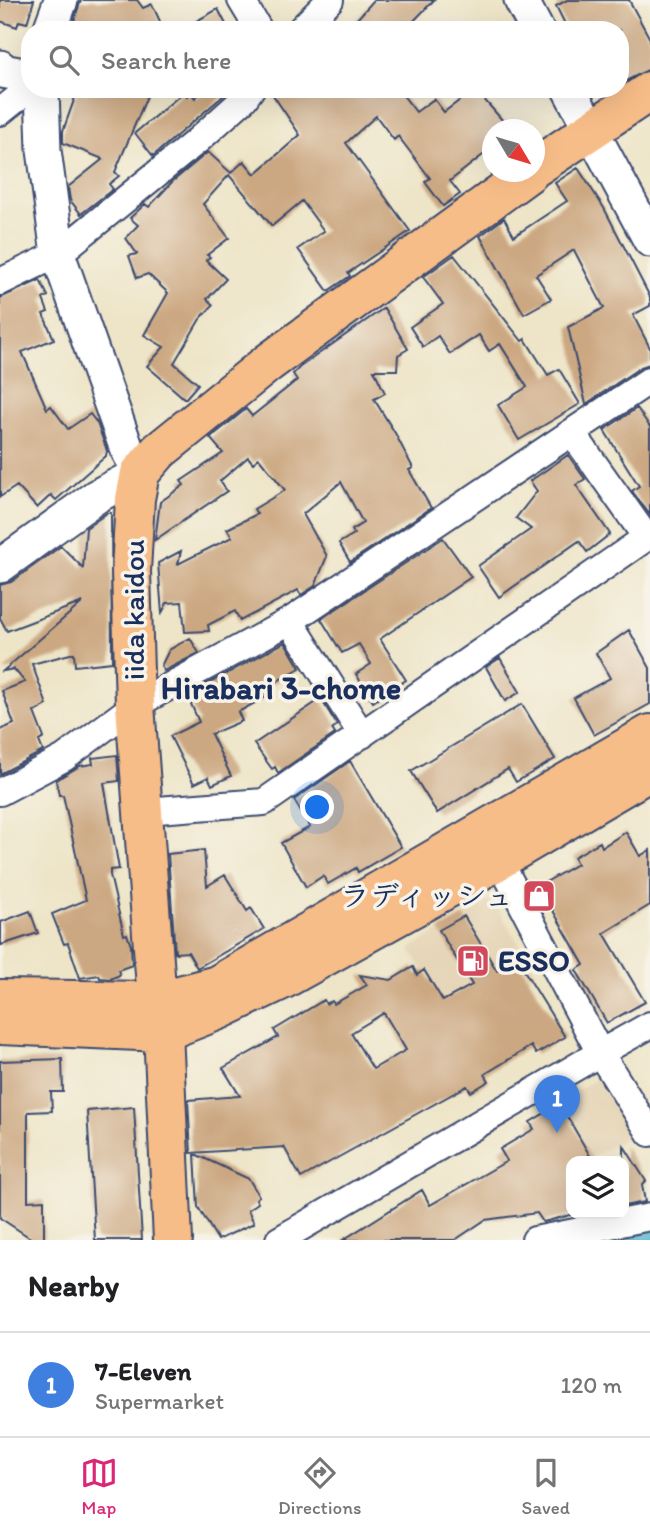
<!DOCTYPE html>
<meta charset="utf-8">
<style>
:root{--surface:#fff;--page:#f6f6f6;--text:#202124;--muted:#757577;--line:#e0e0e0;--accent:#db2777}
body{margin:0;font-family:Itim,"Klee One",sans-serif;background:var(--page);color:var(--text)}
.controls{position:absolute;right:21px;bottom:21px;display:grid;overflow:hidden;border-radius:14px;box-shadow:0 7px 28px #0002}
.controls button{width:63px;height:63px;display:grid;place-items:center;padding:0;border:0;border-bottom:2px solid var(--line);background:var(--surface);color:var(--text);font:35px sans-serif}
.compass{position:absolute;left:482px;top:119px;width:63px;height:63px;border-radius:50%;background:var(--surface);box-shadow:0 7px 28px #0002;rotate:128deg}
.you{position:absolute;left:318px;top:808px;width:24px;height:24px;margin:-18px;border:5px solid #fff;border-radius:50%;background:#1a73e8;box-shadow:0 0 0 10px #1a73e833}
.badge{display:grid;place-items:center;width:46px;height:46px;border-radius:50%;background:var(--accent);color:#fff;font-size:23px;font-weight:700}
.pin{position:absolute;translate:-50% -58px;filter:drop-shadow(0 2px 4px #0008)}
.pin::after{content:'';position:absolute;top:37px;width:24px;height:21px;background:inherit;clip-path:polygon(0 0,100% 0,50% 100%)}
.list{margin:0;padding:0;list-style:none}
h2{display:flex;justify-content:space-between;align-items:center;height:91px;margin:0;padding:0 28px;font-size:30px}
h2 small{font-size:23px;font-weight:400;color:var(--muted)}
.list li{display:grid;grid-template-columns:46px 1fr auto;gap:21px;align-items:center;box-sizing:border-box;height:105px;padding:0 28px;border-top:2px solid var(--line)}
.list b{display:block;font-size:26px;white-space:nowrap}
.list p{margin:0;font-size:23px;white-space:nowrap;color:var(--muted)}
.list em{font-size:23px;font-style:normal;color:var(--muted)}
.icon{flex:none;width:38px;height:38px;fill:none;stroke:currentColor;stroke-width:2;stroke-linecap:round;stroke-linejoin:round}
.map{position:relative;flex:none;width:650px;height:1240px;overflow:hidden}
.search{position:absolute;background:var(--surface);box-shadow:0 7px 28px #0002;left:21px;right:21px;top:21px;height:77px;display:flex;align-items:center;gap:18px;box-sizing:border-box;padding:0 24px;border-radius:28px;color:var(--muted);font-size:26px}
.sheet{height:196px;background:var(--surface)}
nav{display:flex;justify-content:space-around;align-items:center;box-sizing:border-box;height:98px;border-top:2px solid var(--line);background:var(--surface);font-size:19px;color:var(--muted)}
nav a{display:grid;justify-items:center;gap:4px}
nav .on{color:var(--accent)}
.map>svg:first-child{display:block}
.built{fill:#e6d6b8}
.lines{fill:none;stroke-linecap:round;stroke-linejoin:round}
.river{stroke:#53b2d2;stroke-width:40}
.building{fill:#cca882;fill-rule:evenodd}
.minor-casing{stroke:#3b4a6e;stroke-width:30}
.tertiary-casing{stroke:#3b4a6e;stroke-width:37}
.primary-casing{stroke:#3b4a6e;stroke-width:42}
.minor{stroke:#fff;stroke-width:26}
.tertiary{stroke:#fff;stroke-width:33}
.primary{stroke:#f7bd88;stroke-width:38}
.labels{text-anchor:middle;stroke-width:7;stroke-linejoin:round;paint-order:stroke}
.street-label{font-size:30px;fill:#1b2f5e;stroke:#f7f3e8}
.poi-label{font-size:30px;font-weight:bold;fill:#1b2f5e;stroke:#f7f3e8;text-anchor:end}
.neighbourhood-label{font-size:32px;font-weight:bold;fill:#1b2f5e;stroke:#f7f3e8}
</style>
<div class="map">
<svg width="650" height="1240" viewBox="0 0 650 1240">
<rect width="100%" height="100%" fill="#f7f3e8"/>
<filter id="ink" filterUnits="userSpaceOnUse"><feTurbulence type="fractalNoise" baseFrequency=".0143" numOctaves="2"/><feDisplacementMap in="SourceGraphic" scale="14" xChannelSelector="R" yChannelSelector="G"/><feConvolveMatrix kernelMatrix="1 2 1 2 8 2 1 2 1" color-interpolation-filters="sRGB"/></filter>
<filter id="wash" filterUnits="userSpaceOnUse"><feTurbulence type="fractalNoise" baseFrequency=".00686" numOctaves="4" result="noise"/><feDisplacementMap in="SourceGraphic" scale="28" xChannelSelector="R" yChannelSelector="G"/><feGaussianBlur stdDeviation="1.57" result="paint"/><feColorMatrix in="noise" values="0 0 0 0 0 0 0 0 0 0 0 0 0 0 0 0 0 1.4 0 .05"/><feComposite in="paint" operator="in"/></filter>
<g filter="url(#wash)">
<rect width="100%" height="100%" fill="#eee5c8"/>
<path class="built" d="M492,899L536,972L454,1022L410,949Z
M595,1080L606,1083L634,1133L585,1161H571V1170L561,1176L527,1119Z"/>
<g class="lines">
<path class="river" d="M635,1240L650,1238"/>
</g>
<g id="blocks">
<path class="building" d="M0,0H34L27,23L19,21L17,27L0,21Z
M81,0H137L143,8L152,4L164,30H96L74,21Z
M374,0H434L405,30H347Z
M567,0H629L650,39V69L620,84V30H568L556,6Z
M218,9L229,30H180Z
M78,89H150L115,172L119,176L109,184L113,189L81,214L70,200L68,187L103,159L63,143V131Z
M205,89H217L223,96L153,156L135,133L184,92L187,96L191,93L195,98Z
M269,89H398L416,112L434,99L444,112L475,89L511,130H493V147L450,181L460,194L443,206L425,182L430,178L398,136L394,140L376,116L346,143L410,231L348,273L350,276L328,291L298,249L324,231L302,201L272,226L229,175L203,204L229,238L207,255L210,257L206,260L226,279L207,299L213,305L200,319L174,363L198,384L185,399L147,366L164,347L144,335L168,293L148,274L137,278L129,256L137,254L126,238L138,225L130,218L145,204L149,207L172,182L208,152L231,173L244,161L255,174L300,135Z
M578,168L604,208L650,297V306L633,315L650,348V364L641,367L586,404L568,327L604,308L574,250L536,275L551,299L524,314L480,236L504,218L514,236L567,201L555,183Z
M454,255L522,341L525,339L548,375L559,369L580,404L519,440L498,405L527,387L500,344L489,351L479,335L450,354L438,336L423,347L410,327L443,304L423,277Z
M40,280L48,296L43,299L48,312L43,314L54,339L22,352L47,409L51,406L68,429L90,414L97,423L107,451L106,456L56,500L51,495L37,508L17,486L0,497V298Z
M384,308L408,349L398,355L397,370H374L385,393L374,399L395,433L413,468L409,470L431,508L350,562L339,543L354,534L352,530L363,523L341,482L303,514L327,556L315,586L301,595L298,590L240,621L235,611L208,625L209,631L185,632L182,602L167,603L162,613L158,563L181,551L178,564L232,537L227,529L257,514L254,509L285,490L259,458L253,463L248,457L220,481L227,491L155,540L160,502L184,485L181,481L223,453L210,438L246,409L252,416L297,380L293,374L300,367Z
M637,408L650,427V515L632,491L639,486L604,430Z
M568,455L585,479L576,485L610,534L587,552L579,541L499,597L478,566L531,529L516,518L537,491L530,481Z
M107,513H111L112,662L75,666L74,653L32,664L47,705L34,712L44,738L39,741L43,751L0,774V730L14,724L2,691L25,682L14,669L3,671L83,602L7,631L0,618V585L11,582L61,546L83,568L86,528Z
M443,538L471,577L380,639L406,680L373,702L356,674L371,664L359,644L342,653L321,619Z
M629,630L650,668V704L594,735L574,698L610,678L596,653Z
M190,638L199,653L164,671L161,666L169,650Z
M285,642L300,668L260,691L264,698L238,712L242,721L211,734L231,776L212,785L208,777L194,784L170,736L199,722L187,695Z
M500,658L520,692L505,701L486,667Z
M321,699L337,725L332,729L335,734L278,773L275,767L272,769L254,744Z
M522,704L555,759L516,782L508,769L437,813L411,771Z
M117,755L119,781L104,783L119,869L110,870V875L124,935L127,934L131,946L132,965L118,970L120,975L110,979L100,978L99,975L80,978L68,943L64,944L52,914L86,900L63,795H59L56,780L80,766L93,764L92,758Z
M350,761L401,847L358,872L356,868L328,884L323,876L306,887L281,843L310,827L294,800Z
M626,832L640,856L650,850V905L604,933L645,1002L607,1023L576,970L584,965L539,886L577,864L574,857L600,842L602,847Z
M204,850L207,886L225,875L247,911L251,908L264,929L197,968L188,952L175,953L168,854Z
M30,911L38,933L1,945V922Z
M464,916L497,971L517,959L565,1037L536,1054L531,1046L485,1074L489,1081L471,1092L467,1086L301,1178L284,1147L191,1153L188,1100L240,1096L223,1068L278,1037L274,1030L324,1000L326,1004L332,1001L334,1004L367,985L360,975L391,980L413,967L417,975L424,970L443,1001L472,985L439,930ZM384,1013L406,1050L373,1069L351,1033Z
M62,1059L63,1092H51L52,1111L28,1112V1201L44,1200V1239H32L0,1218V1061Z
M560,1104L593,1161H571V1215L543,1222L537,1213L485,1220L455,1240H343L422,1190L430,1205L507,1161L500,1149L534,1129L530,1122Z
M134,1107L142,1240H95L87,1111Z
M624,1146L646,1181L642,1185L645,1202L624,1206Z
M195,1154L249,1179L259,1196L256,1199L258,1203L248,1210L254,1223L218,1240L198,1207Z"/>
</g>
</g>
<g filter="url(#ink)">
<use href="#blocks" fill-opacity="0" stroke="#3b4a6e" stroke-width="2"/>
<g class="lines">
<defs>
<path id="minor" d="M241,0L259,30
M300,30L330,0
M0,112L30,88
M0,282L58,254L197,141L244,99L251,89
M573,434L646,537
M290,621L362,735
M0,792L64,758L135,705L290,621L650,380
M144,811L264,802L650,535
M499,860L600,1053L650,1025
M279,1240L600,1053L650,1133
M535,1240L650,1217"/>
<path id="tertiary" d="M521,0L537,30
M50,30L61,0
M0,67L2,71L30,76
M569,89L650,240
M0,566L97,496L140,473L126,447L58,254L44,150L42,89"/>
<path id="primary" d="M534,168L650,91
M0,999L157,1001L217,985L650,734
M0,1025L163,1032L219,1010L282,980L499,860L650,771
M173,1240L163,1032L157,1001L135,705L131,571L135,499L140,473L159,451L268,363L530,172"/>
</defs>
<use href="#minor" class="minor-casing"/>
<use href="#tertiary" class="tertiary-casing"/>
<use href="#primary" class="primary-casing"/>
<use href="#minor" class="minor"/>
<use href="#tertiary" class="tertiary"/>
<use href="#primary" class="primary"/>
</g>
</g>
<defs>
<symbol id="shop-square" viewBox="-11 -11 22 22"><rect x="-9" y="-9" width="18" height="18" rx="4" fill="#d1495b" stroke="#f7f3e8"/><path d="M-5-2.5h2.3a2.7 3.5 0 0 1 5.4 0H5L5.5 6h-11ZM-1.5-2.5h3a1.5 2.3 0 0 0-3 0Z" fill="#fff"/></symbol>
<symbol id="fuel-square" viewBox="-11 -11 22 22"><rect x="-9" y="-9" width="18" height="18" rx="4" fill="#d1495b" stroke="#f7f3e8"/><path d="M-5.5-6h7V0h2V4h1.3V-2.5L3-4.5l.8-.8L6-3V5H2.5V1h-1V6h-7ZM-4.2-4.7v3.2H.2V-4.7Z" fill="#fff"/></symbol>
</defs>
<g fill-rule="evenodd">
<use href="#shop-square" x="520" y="877" width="38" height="38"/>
<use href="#fuel-square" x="454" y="942" width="38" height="38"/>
</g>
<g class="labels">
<g class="street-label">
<text transform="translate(134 610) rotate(-90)" y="10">iida kaidou</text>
</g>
<g class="poi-label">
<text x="514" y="906">ラディッシュ</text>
<text x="498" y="971" text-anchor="start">ESSO</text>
</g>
<g class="neighbourhood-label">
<text x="281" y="699">Hirabari 3-chome</text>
</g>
</g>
</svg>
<div class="controls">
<button><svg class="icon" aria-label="layers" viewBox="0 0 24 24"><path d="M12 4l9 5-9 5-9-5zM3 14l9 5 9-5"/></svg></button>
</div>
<svg class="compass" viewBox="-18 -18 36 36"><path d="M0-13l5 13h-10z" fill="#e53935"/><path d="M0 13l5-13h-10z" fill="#757577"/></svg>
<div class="you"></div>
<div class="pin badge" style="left:557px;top:1133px;background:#3f7fe0">1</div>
<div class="search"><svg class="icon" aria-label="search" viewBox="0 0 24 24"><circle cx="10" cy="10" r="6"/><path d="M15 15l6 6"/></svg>Search here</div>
</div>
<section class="sheet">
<h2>Nearby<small></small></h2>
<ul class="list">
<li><span class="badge" style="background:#3f7fe0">1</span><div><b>7-Eleven</b><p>Supermarket</p></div><em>120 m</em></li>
</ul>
</section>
<nav>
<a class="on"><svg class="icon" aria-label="map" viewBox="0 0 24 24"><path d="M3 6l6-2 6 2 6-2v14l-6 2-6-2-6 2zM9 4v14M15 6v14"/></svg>Map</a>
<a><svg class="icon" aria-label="directions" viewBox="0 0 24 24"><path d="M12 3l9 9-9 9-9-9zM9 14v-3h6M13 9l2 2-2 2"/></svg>Directions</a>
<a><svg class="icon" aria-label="saved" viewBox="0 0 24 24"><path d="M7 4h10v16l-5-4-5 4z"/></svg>Saved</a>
</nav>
